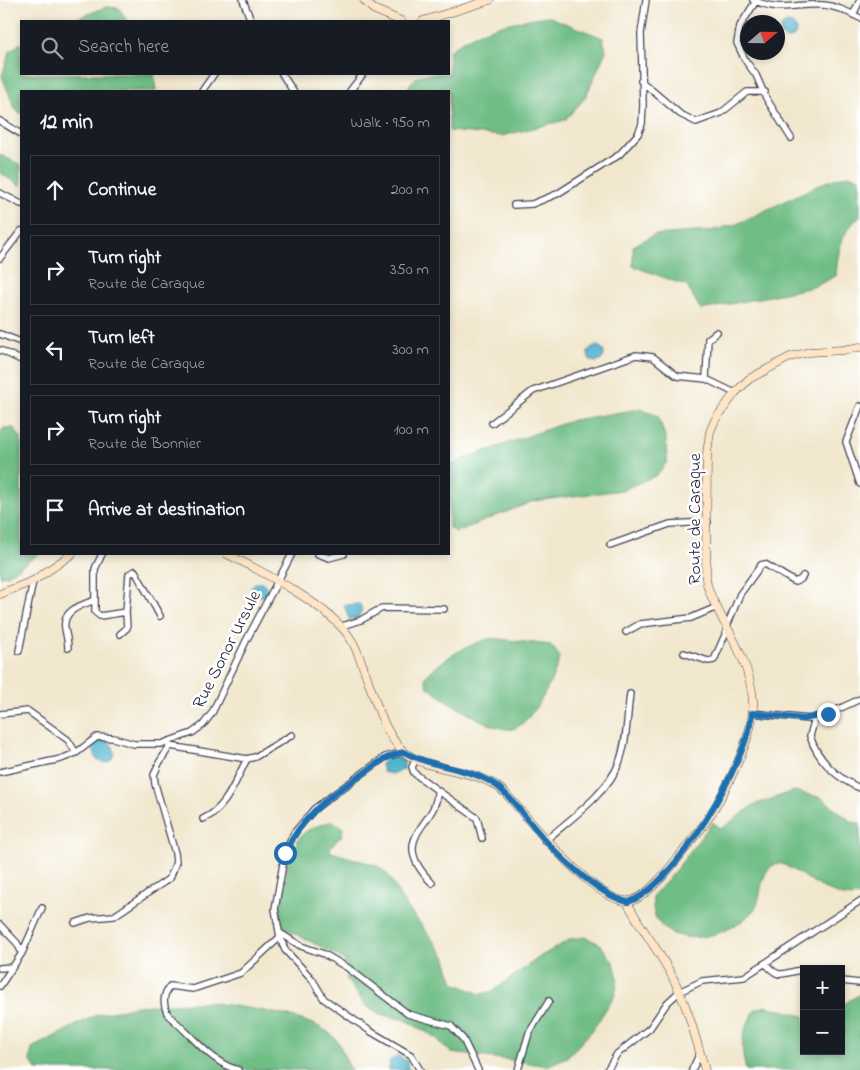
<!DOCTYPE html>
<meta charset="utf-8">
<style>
:root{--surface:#171b24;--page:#20242c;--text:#f1f3f6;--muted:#9ea1a6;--line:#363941}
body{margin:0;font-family:"Indie Flower",sans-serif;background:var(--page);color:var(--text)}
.controls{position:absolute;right:15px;bottom:15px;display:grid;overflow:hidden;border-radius:0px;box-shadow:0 2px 8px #0003}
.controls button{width:45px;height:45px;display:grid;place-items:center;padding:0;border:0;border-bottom:1px solid var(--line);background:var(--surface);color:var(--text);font:25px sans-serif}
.compass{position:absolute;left:740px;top:15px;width:45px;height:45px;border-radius:50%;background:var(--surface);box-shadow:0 2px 8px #0003;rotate:70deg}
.stop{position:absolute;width:15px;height:15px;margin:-11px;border:4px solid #1f6fb2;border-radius:50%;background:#fff}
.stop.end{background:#1f6fb2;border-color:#fff;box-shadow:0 1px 5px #0008}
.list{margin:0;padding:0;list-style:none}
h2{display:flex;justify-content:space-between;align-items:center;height:65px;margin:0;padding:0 20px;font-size:21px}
h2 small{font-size:16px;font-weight:400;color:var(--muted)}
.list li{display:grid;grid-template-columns:32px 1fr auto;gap:15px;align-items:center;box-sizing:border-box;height:70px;margin:0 10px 10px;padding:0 10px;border:1px solid var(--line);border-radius:0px}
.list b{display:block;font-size:19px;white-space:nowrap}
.list p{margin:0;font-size:16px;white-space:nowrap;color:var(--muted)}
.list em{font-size:16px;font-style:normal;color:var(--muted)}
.icon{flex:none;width:28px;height:28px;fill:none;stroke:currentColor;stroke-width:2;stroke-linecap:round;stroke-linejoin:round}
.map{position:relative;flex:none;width:860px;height:1070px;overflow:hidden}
.search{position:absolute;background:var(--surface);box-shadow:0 2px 8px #0003;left:20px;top:20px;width:430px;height:55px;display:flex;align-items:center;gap:12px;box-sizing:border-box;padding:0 18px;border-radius:0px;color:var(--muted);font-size:19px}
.panel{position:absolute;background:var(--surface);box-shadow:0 2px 8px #0003;left:20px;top:90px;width:430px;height:465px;border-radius:0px}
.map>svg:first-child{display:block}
.forest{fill:#70bd86;stroke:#497060}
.water{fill:#50b3ce;stroke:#396a84}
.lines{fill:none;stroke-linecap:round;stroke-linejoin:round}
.street-casing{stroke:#414051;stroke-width:8}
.secondary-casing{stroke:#414051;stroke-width:9}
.street{stroke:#fff;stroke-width:5.5}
.secondary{stroke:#fde5c5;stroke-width:8}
.route{stroke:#1f6fb2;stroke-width:6}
.labels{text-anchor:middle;stroke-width:5;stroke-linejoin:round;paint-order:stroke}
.street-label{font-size:18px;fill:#22223b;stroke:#fff}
</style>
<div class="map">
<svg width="860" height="1070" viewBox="0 0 860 1070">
<rect width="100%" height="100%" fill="#fff"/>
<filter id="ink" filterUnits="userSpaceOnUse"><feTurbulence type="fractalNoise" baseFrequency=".02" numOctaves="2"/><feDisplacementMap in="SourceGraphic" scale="10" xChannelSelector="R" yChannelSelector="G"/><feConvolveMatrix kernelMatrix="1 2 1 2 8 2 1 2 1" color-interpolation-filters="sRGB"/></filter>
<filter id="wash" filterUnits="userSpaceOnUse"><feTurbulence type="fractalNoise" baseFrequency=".0096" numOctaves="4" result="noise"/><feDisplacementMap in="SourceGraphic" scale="20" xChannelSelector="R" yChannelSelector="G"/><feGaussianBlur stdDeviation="1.12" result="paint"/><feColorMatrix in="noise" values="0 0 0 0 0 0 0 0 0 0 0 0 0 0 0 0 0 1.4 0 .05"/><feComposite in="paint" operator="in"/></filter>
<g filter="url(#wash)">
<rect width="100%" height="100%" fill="#f1e7cd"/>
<path class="forest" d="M106,7L119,8L127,21H71Z
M547,16L603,38L606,51L585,98L565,120L502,136L449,131V91H407C414,71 430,74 449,74V51C477,28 511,22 547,16Z
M21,43V74H154L156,91H21V114L15,109L2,76L10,51Z
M0,155L21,165V186L0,173Z
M847,175L860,178V217C840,232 838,253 836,276L813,287L701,310L687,286L633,266V246L654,235L710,231L737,224L823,183Z
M640,409L658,416L666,439L667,462L657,475L622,490L534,501L456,532L449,528V467L464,459L573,420Z
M4,428H14L21,438V554H39L8,575L0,576V432Z
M491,638L551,645L560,657C555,676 533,724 512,729C493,732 442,699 427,686L425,677C445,657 465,646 491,638Z
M794,791L822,798L852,822L860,823V895C836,905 801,870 779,863C758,869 764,893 755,908C739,932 689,948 665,929C654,920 652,909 653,895C676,873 693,846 713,822L721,829L754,805Z
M333,821L343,828L342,835L330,848L331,852L378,866L389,876L402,900L445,956L454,983L480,994L493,991L541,956L571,939L585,937L600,944L614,963L618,978L615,995L592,1031L567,1057L547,1066L511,1060L451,1053L435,1037L405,1020L380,1014L365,1005L347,980L345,961C324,945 300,940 280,923C280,902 287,847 304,833C311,827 324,824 333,821Z
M860,994V1070H746C740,1044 741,1032 756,1009L766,1006L804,1016V1051H841V1006Z
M208,1002C240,1008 320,1014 338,1042C343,1050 345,1061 351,1070H37L30,1060L32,1048L96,1015L137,1006Z"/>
<path class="water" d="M780 31a8 8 0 1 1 16 0a8 8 0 1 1-16 0Z
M588 354a8 8 0 1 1 16 0a8 8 0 1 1-16 0Z
M255,583H263L270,591L263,597L253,594L251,587Z
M360,604L362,610L358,618L349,619L344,605Z
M104,740L112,745L115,752L112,759L106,763L97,760L92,746L94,742Z
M396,757L404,760V769L392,774L383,772L381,764L386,759Z
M398,1056L407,1061L408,1070H389L390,1060Z"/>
</g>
<g filter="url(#ink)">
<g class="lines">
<defs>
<path id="street" d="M243,0L251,21
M753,0C783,13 794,3 823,5C836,6 848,12 860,18
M756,1L740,26L737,43L745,60L756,75L766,98L791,138
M853,15L860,0
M282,74L293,91
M641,81L680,114L696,122L721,113L747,92H765
M202,91L214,74
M350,91L363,74
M0,121L21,134
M0,193L21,204
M514,205L532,204L557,194L619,155L638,134L642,124L643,105L641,33L646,0
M0,258L21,231
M0,334L21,342
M0,350L21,360
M706,379L735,393
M860,406L846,442L860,484
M492,423L533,391L636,355L653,357L677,376L706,379L708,339L717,332
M610,545L670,524L708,522
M102,554L95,569V612L100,616L126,612L127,628L120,634
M318,554L329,558L344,554
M126,612L129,574L135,571L160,616
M342,626L361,620L382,608L444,609
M727,626L740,594L761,565L765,564L795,582L801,579L803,576
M626,632L640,624L691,618L717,607
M68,648C68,641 66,635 65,628C62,610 82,605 95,600
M19,651L33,581
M684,653L708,661L714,660L728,628
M752,713L809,719L828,714L860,699
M0,714L28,711L68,740L76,753
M815,718L810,736C817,759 837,779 860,788
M170,746L247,759L255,757L292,735
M404,752L385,757L314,809L294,833L285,853L275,909L280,937L285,950L312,979L324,999L370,1031L411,1055L420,1070
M416,759L412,767L414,773L437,790C440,825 385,836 432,883
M0,772L61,759L76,753L97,737L113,738L134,744H161L192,733L203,725L212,713L246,641L292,554
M437,790L477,818L482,838
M203,819C227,809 236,779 247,759
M545,841C569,820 608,793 619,763C627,742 627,716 630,694
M75,923L90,918L114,916L170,878L176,862L175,853L155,784L154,775L159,763L170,746
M0,925L17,943L22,953
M280,933L301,946L324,954L348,968L408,1014L451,1026L463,1039L478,1070
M765,963C781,982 783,971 804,970
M0,968L12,967
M841,981L860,983
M0,986L22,953L42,908
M238,1070C212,1064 190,1033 169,1016C163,1007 162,995 170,986L193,989L241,973L280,937
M518,1070L529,1033L549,1001
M607,1070L617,1054L650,1028L667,1003L679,992L702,981L744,977L860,901
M692,1070L700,1053"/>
<path id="secondary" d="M364,0L373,9L401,21
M423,21L490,0
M227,554C261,571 333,607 352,641C369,671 378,729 403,751C428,774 478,766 505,793C527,816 597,906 630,901C650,898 681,853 695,836C718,809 756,736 753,701C751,671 736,643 722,618C716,605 708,594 706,579L707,453L710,432L715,420L735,393L749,379L790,357L809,352L843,350L860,347
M0,594L33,581L72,554
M627,902C641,929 660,952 673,978C688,1007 696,1039 705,1070"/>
</defs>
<use href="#street" class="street-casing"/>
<use href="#secondary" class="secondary-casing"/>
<use href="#street" class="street"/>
<use href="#secondary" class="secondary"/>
</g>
</g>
<g class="lines" filter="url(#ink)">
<path class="route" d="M285,853C301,817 328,797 360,776C377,764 383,757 404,752C432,768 471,767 497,786C511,797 522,813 533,826C553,851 597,895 628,902C673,889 749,759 752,713L804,719L828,714"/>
</g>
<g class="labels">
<g class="street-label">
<text transform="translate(694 519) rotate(-90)" y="6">Route de Caraque</text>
<text transform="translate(226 649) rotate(-63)" y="6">Rue Sonor Ursule</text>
</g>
</g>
</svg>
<div class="controls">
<button>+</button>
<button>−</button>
</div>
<svg class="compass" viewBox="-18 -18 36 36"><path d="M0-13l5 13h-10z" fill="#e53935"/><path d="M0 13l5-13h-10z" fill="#9ea1a6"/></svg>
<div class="stop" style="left:285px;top:853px"></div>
<div class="stop end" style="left:828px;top:714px"></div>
<div class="search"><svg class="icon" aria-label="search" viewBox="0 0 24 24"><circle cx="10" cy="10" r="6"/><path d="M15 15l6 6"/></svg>Search here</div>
<section class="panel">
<h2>12 min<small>Walk · 950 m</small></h2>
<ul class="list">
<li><svg class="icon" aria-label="ahead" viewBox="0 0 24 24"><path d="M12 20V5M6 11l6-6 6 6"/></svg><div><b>Continue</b></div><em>200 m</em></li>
<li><svg class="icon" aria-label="right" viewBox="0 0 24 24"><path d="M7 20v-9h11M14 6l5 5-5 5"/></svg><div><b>Turn right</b><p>Route de Caraque</p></div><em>350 m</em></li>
<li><svg class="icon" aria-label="left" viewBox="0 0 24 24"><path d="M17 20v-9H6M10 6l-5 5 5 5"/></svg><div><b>Turn left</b><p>Route de Caraque</p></div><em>300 m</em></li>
<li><svg class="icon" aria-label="right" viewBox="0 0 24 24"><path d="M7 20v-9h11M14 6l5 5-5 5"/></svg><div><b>Turn right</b><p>Route de Bonnier</p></div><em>100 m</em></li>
<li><svg class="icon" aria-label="arrive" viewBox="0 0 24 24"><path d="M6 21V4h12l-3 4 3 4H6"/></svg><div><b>Arrive at destination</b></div></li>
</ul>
</section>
</div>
